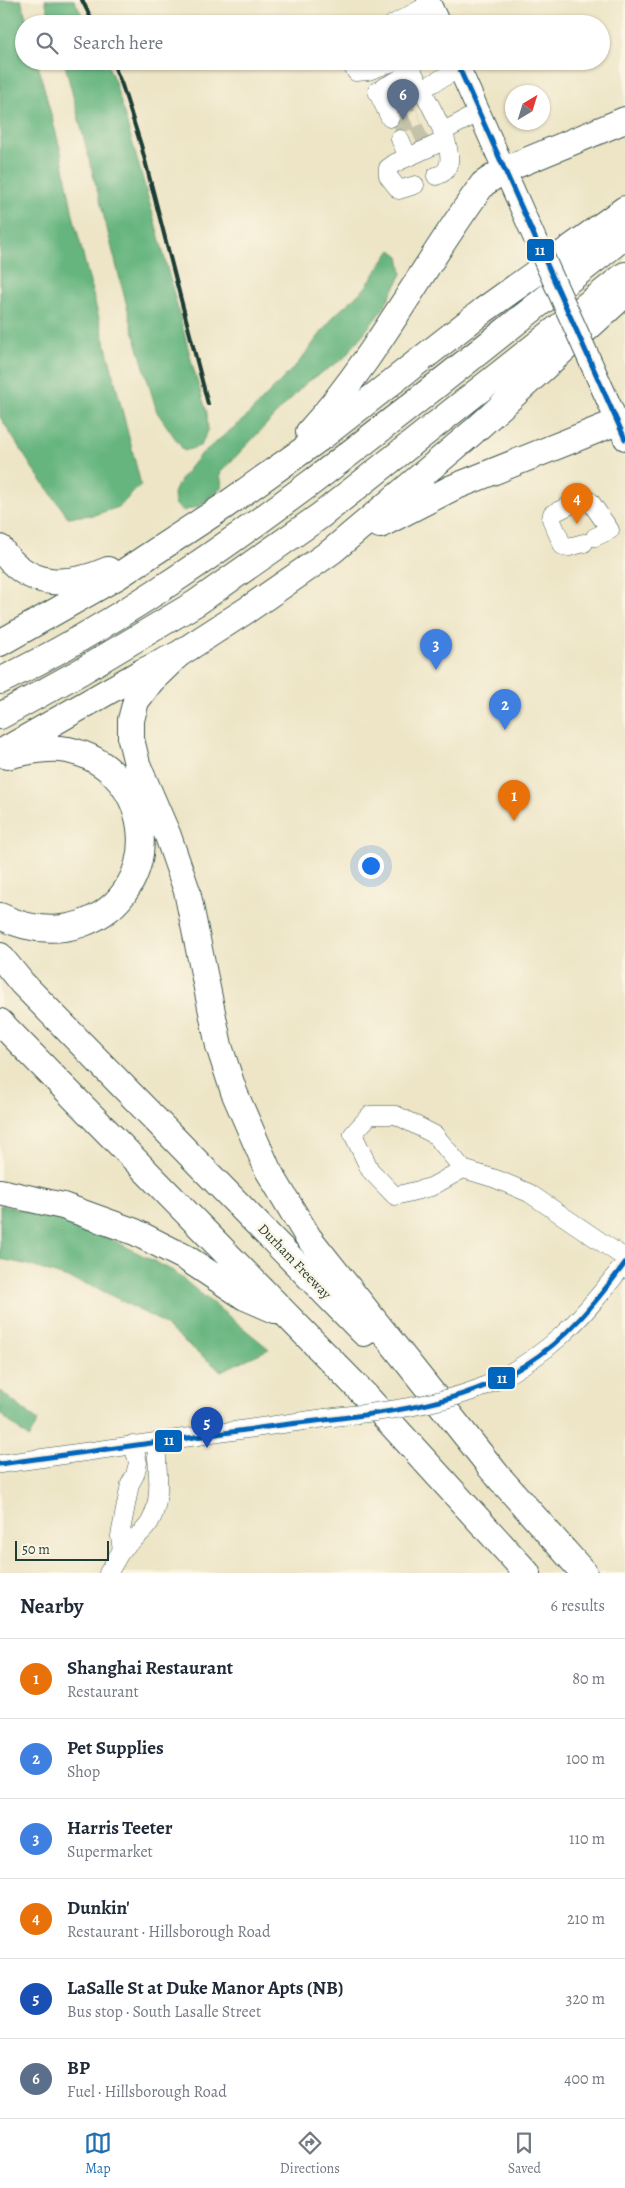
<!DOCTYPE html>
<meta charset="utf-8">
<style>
:root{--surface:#fff;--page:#f6f6f7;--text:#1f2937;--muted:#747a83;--line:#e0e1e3;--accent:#1f6fb2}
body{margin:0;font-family:Alegreya,serif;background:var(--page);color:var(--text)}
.compass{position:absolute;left:505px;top:85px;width:45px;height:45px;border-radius:50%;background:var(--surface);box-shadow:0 1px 4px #0004;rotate:38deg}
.scale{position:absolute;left:15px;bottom:12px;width:94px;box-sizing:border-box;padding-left:5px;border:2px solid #1f3d34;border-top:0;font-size:14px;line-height:18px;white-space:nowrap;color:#1f3d34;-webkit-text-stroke:4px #fcf5e5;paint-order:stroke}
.you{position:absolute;left:370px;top:865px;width:18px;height:18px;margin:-12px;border:4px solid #fff;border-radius:50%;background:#1a73e8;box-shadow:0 0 0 8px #1a73e833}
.badge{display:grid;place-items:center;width:32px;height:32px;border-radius:50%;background:var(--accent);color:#fff;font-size:16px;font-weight:700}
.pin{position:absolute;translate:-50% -41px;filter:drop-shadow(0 1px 2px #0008)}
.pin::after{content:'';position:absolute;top:26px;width:18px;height:15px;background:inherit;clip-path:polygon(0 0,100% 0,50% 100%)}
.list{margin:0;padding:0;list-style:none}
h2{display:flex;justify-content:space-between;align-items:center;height:65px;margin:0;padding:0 20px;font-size:21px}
h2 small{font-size:16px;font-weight:400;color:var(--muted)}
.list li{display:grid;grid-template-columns:32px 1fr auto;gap:15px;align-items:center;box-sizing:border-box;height:80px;padding:0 20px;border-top:1px solid var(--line)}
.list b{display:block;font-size:19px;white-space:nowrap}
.list p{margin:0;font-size:16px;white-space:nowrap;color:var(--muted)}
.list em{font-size:16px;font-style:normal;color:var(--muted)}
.icon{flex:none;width:28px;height:28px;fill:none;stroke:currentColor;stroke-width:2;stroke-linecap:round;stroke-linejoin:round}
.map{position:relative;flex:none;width:625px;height:1573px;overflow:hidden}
.search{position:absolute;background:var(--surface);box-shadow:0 1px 4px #0004;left:15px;right:15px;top:15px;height:55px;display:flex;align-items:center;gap:12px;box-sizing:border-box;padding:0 18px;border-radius:28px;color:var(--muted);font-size:19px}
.sheet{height:545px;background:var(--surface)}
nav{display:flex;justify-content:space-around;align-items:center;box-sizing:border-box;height:70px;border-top:1px solid var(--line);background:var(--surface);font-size:14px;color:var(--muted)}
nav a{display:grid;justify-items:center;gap:2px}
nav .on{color:var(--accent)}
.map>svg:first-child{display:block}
.forest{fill:#66b57f;stroke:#42795a}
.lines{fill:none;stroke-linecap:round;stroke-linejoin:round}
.minor-tunnel{stroke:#c4c3a9;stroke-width:18;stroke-dasharray:18 9;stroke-linecap:butt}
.minor-casing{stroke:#3e564a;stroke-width:19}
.major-casing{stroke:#3e564a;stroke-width:24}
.highway-casing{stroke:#3e564a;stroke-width:28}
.minor{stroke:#fff;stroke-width:18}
.major{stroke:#fff;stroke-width:22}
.highway{stroke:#fff;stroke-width:26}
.rail{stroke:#1f3d34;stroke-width:4}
.minor-bridge-casing{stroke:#3e564a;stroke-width:19;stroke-linecap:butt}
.major-bridge-casing{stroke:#3e564a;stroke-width:24;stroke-linecap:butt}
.minor-bridge{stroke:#fff;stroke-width:18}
.major-bridge{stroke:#fff;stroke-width:22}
.bus-1-casing{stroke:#fcf5e5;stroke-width:9}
.bus-1{stroke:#0065bd;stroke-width:5}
.labels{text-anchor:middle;stroke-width:5;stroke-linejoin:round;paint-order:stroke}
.street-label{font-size:14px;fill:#1f3d34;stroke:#fcf5e5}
.line-badge{stroke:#fcf5e5;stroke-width:2}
.badge-label{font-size:14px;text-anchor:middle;font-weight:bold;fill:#fff}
</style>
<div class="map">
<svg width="625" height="1573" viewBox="0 0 625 1573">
<rect width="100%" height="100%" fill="#fcf5e5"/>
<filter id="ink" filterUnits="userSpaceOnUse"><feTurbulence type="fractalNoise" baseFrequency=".02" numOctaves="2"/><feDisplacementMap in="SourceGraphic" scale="10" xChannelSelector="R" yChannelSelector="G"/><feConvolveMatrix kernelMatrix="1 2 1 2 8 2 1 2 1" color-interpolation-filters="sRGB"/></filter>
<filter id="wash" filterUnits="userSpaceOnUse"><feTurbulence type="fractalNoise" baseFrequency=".0096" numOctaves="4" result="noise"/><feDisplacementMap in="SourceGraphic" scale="20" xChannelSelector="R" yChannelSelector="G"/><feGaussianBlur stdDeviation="1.12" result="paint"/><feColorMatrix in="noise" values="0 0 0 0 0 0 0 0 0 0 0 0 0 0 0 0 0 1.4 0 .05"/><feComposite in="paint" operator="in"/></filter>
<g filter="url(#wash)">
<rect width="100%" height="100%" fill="#ede5c6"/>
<path class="forest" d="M0,0H21L28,24H24V61H37L61,152L73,215L141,485L119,507L94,515L68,517L33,469L0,417Z
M45,0H74L87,24H52Z
M64,61H106L115,82L157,229L194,371L207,413L208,431L200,446L184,451L157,412L133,330Z
M391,250L399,256L402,274L382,310L344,358L306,383L220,473L222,487L200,506L183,511L175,504L174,493L180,480L199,456L244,419L299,362L334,316L364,289Z
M0,1205L84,1225L173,1271L269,1349L221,1371L158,1320L95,1287L25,1264L0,1259Z
M0,1391L38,1421L29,1438L0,1414Z"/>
</g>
<g filter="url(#ink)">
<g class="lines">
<path class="minor-tunnel" d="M400,105L412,101
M394,127L419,116
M414,137L426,132"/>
<defs>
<path id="minor" d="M393,24L430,4
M349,61L356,72L368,71L396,61
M407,61L422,89L459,69
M422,89C430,106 459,153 446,170C444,173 439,175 436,176
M390,118L377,91L413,72
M442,132L478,113
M400,139L408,157
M415,185L399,190L388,176V168L395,163L446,140
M584,543L569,547L563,546L551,519L552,514L582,499L590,501L610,530L595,537
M463,1169L431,1187L395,1196L370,1170L353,1134L370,1115H396L435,1135L463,1169L496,1179L529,1193L625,1258
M478,1389C548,1358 579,1322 625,1263
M0,1464L325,1418
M122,1551L120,1536L130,1484L135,1475L138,1463L133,1444
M108,1573C113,1566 117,1557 122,1550C131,1540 143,1534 150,1522C163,1499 157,1468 156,1442"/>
<path id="major" d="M428,0L439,24
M456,61L535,239
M591,363L625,439"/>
<path id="highway" d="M309,432C377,357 423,265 483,184L504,170L625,120
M380,525L452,488L617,422
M0,548C28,588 66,588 108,570
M0,643L118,576L223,507L323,436L484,310L625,209
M179,654L151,681L136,701L131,720V739L137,764L168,836L187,891L219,1046L234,1092L268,1170L308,1237L501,1480
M0,681C111,627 213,556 312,482C418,402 520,318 625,236
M0,716L80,672L196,603L320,516L625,275
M0,753L142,672L179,654L250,608L332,551L473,432L625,294
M0,916C26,929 53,933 81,924C168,894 157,769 68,750C49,746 26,751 7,756
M0,956L22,983L364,1333
M0,1022L364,1394L527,1573
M0,1192L63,1206L135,1232L186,1258L245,1297L275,1310
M490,1467L584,1573"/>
</defs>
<use href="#minor" class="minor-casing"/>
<use href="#major" class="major-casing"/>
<use href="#highway" class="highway-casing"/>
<use href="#minor" class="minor"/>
<use href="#major" class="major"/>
<use href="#highway" class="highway"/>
<path class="rail" d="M82,0L94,24
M112,61L122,85L141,145L208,404"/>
<defs>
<path id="minor-bridge" d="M325,1418C377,1412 429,1407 478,1389"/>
<path id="major-bridge" d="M535,239L591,363"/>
</defs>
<use href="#minor-bridge" class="minor-bridge-casing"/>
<use href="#major-bridge" class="major-bridge-casing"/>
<use href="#minor-bridge" class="minor-bridge"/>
<use href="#major-bridge" class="major-bridge"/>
<defs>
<path id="bus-1" d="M456,61L625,439
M0,1464C91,1451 182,1439 274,1426C358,1415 452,1412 525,1365C567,1339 596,1302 625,1263"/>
</defs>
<use href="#bus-1" class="bus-1-casing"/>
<use href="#bus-1" class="bus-1"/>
</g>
</g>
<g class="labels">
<g class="street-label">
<text transform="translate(295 1261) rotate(46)" y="5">Durham Freeway</text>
</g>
</g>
<g class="line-badge">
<rect x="526" y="238" width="29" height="24" rx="5" fill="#0065bd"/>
<rect x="487" y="1366" width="29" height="24" rx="5" fill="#0065bd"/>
<rect x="154" y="1429" width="29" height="24" rx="5" fill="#0065bd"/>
</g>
<g class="badge-label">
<text x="540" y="255">11</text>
<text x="502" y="1383">11</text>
<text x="169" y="1445">11</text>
</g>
</svg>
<svg class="compass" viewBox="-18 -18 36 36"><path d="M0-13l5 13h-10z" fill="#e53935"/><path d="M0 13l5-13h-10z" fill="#747a83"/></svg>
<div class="scale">50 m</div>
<div class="you"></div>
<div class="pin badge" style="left:514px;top:821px;background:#e8710a">1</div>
<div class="pin badge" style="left:505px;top:730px;background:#3f7fe0">2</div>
<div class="pin badge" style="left:436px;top:670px;background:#3f7fe0">3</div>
<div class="pin badge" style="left:577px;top:524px;background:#e8710a">4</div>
<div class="pin badge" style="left:207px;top:1448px;background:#1a4fb4">5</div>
<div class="pin badge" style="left:403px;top:120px;background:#5c6f8a">6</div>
<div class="search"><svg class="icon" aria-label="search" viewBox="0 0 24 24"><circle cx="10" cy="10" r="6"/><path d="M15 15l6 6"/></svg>Search here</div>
</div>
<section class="sheet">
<h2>Nearby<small>6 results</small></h2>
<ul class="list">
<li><span class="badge" style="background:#e8710a">1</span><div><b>Shanghai Restaurant</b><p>Restaurant</p></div><em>80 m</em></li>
<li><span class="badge" style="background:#3f7fe0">2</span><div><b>Pet Supplies</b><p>Shop</p></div><em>100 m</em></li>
<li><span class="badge" style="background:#3f7fe0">3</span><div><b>Harris Teeter</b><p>Supermarket</p></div><em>110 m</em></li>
<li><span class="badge" style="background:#e8710a">4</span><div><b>Dunkin'</b><p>Restaurant · Hillsborough Road</p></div><em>210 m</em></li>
<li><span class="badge" style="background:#1a4fb4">5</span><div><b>LaSalle St at Duke Manor Apts (NB)</b><p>Bus stop · South Lasalle Street</p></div><em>320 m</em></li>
<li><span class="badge" style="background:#5c6f8a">6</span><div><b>BP</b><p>Fuel · Hillsborough Road</p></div><em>400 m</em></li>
</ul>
</section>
<nav>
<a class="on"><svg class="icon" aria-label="map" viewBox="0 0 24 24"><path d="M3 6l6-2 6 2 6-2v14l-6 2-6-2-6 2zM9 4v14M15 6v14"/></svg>Map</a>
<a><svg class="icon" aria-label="directions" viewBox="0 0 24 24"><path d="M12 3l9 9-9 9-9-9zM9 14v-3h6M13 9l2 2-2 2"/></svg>Directions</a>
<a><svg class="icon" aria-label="saved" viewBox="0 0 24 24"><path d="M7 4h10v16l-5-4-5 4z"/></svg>Saved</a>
</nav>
